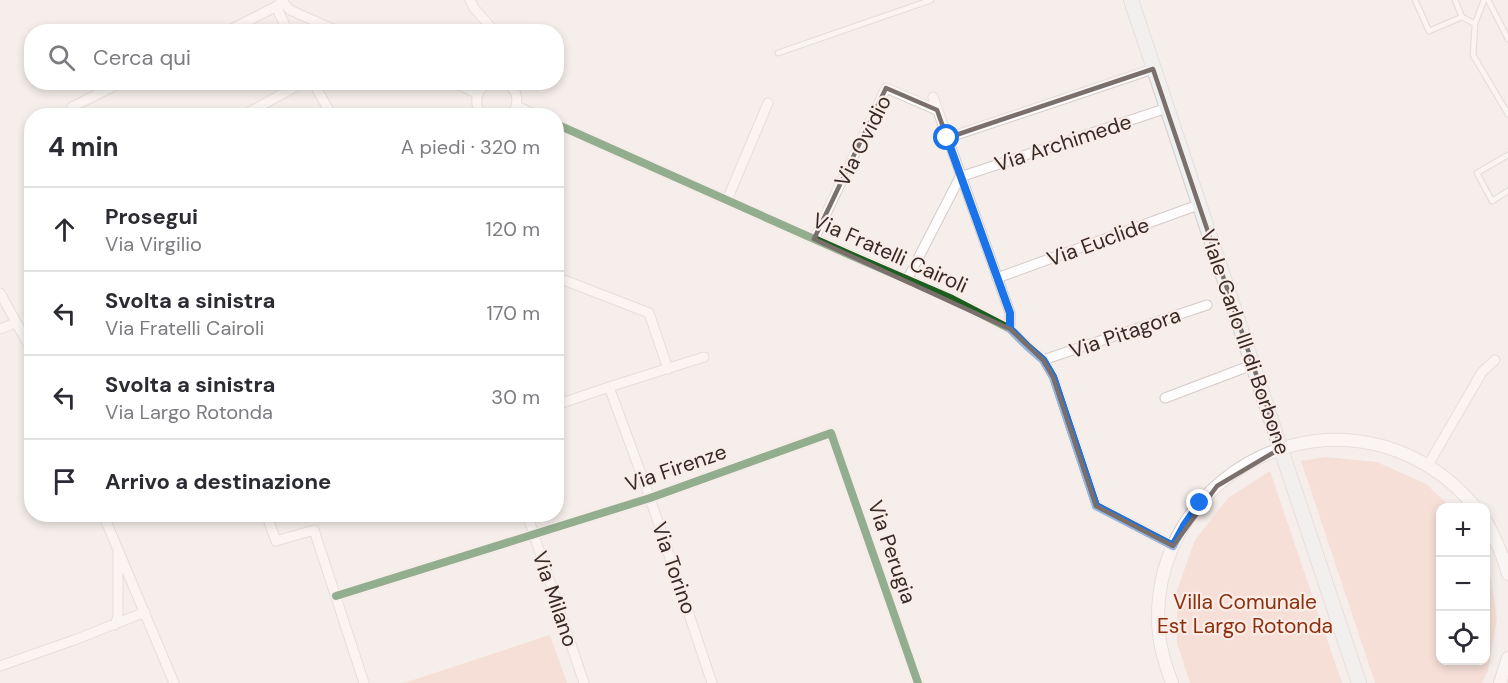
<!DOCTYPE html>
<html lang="it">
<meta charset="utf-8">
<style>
:root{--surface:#fff;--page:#f7f7f7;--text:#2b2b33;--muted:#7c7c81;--line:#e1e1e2}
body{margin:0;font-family:"DM Sans",sans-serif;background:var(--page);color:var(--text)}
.controls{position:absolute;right:18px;bottom:18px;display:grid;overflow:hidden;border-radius:12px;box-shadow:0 3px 9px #0003}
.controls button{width:54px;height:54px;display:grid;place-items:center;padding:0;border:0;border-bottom:2px solid var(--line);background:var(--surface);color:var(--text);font:30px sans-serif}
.stop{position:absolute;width:18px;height:18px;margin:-14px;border:4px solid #1a73e8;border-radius:50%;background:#fff}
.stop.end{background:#1a73e8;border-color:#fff;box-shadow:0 2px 6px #0008}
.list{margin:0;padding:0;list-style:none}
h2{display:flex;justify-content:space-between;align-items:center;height:78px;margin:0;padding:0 24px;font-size:26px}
h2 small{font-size:20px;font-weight:400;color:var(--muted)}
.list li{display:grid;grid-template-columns:39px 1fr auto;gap:18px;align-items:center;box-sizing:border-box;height:84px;padding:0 24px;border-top:2px solid var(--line)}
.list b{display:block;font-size:22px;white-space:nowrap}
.list p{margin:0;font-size:20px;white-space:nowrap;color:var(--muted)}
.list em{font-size:20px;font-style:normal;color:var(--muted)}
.icon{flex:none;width:33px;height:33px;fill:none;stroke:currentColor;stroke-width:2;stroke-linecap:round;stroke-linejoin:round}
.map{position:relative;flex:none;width:1508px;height:683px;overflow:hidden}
.search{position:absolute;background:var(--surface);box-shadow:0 3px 9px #0003;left:24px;top:24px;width:540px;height:66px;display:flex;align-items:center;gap:15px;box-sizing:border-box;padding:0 21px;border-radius:24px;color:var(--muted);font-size:22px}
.panel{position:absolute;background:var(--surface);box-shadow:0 3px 9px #0003;left:24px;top:108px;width:540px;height:414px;border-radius:24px}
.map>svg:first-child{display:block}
.green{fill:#f6ccbf}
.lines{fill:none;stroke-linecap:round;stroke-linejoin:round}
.service-casing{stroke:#d5cbc8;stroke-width:7}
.minor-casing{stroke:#d5cbc8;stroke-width:11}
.tertiary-casing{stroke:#d5cbc8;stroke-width:14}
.secondary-casing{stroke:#d5cbc8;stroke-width:16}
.service{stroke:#fefcfc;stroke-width:4.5}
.minor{stroke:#fefcfc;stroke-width:9}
.tertiary{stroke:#fefcfc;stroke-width:12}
.secondary{stroke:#eef1f1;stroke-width:14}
.cycleway-casing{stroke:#faece7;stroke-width:11}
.cycleway{stroke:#1b5e20;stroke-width:8}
.route{stroke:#1a73e8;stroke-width:8}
.marked{fill:none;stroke:#7a6f6b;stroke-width:4.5;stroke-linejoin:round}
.labels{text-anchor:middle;stroke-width:4.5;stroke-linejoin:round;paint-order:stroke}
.street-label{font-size:21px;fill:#372a26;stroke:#faece7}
.park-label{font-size:21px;fill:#8d2f0d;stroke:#faece7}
</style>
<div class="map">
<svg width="1508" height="683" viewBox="0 0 1508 683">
<rect width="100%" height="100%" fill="#f6eeeb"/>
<path class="green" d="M1325,457L1377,462L1426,484L1451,507L1440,508V660H1486V560L1489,567L1497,619L1488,671L1482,683H1375L1301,461Z
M1270,471L1342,683H1190L1177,643V590L1195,540L1228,498Z
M550,635L567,683H404Z"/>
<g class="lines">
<defs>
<path id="service" d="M1415,0L1429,31L1462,17
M1455,0L1462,17L1475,24
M1484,0L1475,24L1473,55L1508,114
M1488,0L1508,39
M778,53L931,0
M1508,155L1477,173L1492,201L1508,191"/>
<path id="minor" d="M281,0L290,10L340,32
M470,0L474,8L495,32
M276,6L288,32
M226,32L283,3
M313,82L332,116
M453,82L478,94
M505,82C519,90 520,103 511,116
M933,97L1010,313V329
M517,106L537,116
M72,107L122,82
M242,116L304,82
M482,116C473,103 476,91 488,82
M556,124L850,255L952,299L1010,329L1028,347L1043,360L1053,377L1096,506L1173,546
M947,138L1153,69
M727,200L768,103
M814,239L886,88L937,110
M556,277L649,313L668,369
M997,278L1198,205
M907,280L960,177L1167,108
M0,293L32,351
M0,329L15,323
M1043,360L1207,305
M609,387L650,498L712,683
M1165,398L1252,365
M556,405L609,387L704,357
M1428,465L1482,372L1495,360
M103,514L174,683
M266,514L276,541L314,530L364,683
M527,514L584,683
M336,596L650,498L831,433L918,683
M115,625L118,616V553
M0,666L77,639L145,612"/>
<path id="tertiary" d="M1486,521C1495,538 1503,555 1508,574
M1172,683C1166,667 1161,651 1159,635C1146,509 1267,412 1386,447C1422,458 1452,479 1476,508
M1500,683L1508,658"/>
<path id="secondary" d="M1131,0L1359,683"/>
</defs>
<use href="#service" class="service-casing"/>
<use href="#minor" class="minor-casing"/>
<use href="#tertiary" class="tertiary-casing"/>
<use href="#secondary" class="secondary-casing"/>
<use href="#service" class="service"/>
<use href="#minor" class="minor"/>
<use href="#tertiary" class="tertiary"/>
<use href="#secondary" class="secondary"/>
<defs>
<path id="cycleway" d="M556,124L850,255L952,299L1010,329L1028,347L1043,360L1053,377L1096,506L1173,546
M336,596L650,498L831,433L918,683"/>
</defs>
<use href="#cycleway" class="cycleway-casing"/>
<use href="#cycleway" class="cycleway"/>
</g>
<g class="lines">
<path class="route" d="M947,138L1010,313V329L1028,347L1043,360L1053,377L1096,506L1173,546L1185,524L1200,503"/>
</g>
<path d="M0 0H1508V683H0ZM1153,69L1281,448L1217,486L1173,546L1096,506L1053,377L1043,360L1010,329L814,239L886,88L937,110L947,138Z" fill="#f6eeeb" fill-opacity=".55" fill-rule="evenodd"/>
<path class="marked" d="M1153,69L1281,448L1217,486L1173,546L1096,506L1053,377L1043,360L1010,329L814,239L886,88L937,110L947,138Z"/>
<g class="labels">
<g class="street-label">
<text transform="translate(863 141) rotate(-63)" y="7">Via Ovidio</text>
<text transform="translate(1063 143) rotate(-18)" y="7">Via Archimede</text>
<text transform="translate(1098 242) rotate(-20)" y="7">Via Euclide</text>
<text transform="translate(890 253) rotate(24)" y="7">Via Fratelli Cairoli</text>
<text transform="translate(1125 333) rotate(-19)" y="7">Via Pitagora</text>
<text transform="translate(1245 342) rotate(71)" y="7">Viale Carlo III di Borbone</text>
<text transform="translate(676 468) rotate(-19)" y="7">Via Firenze</text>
<text transform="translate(892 552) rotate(71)" y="7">Via Perugia</text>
<text transform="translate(674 568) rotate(71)" y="7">Via Torino</text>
<text transform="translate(555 599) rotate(71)" y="7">Via Milano</text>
</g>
<g class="park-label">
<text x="1245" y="609">Villa Comunale<tspan x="1245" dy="24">Est Largo Rotonda</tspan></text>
</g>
</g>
</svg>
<div class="controls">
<button>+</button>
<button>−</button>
<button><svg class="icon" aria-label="locate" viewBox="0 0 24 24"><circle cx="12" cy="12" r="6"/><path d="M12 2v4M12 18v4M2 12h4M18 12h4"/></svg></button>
</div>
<div class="stop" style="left:947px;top:138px"></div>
<div class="stop end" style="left:1200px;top:503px"></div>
<div class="search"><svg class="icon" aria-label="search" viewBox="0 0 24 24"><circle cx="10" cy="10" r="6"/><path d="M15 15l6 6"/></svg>Cerca qui</div>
<section class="panel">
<h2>4 min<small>A piedi · 320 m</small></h2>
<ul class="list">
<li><svg class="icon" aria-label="ahead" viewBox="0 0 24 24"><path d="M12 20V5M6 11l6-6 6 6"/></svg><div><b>Prosegui</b><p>Via Virgilio</p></div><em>120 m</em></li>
<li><svg class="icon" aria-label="left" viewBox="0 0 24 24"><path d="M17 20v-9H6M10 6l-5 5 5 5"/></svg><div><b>Svolta a sinistra</b><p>Via Fratelli Cairoli</p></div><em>170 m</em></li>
<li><svg class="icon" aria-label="left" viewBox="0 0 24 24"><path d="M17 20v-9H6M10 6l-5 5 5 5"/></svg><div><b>Svolta a sinistra</b><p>Via Largo Rotonda</p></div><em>30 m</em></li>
<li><svg class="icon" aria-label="arrive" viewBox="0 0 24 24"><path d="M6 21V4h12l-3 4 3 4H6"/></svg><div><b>Arrivo a destinazione</b></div></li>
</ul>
</section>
</div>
